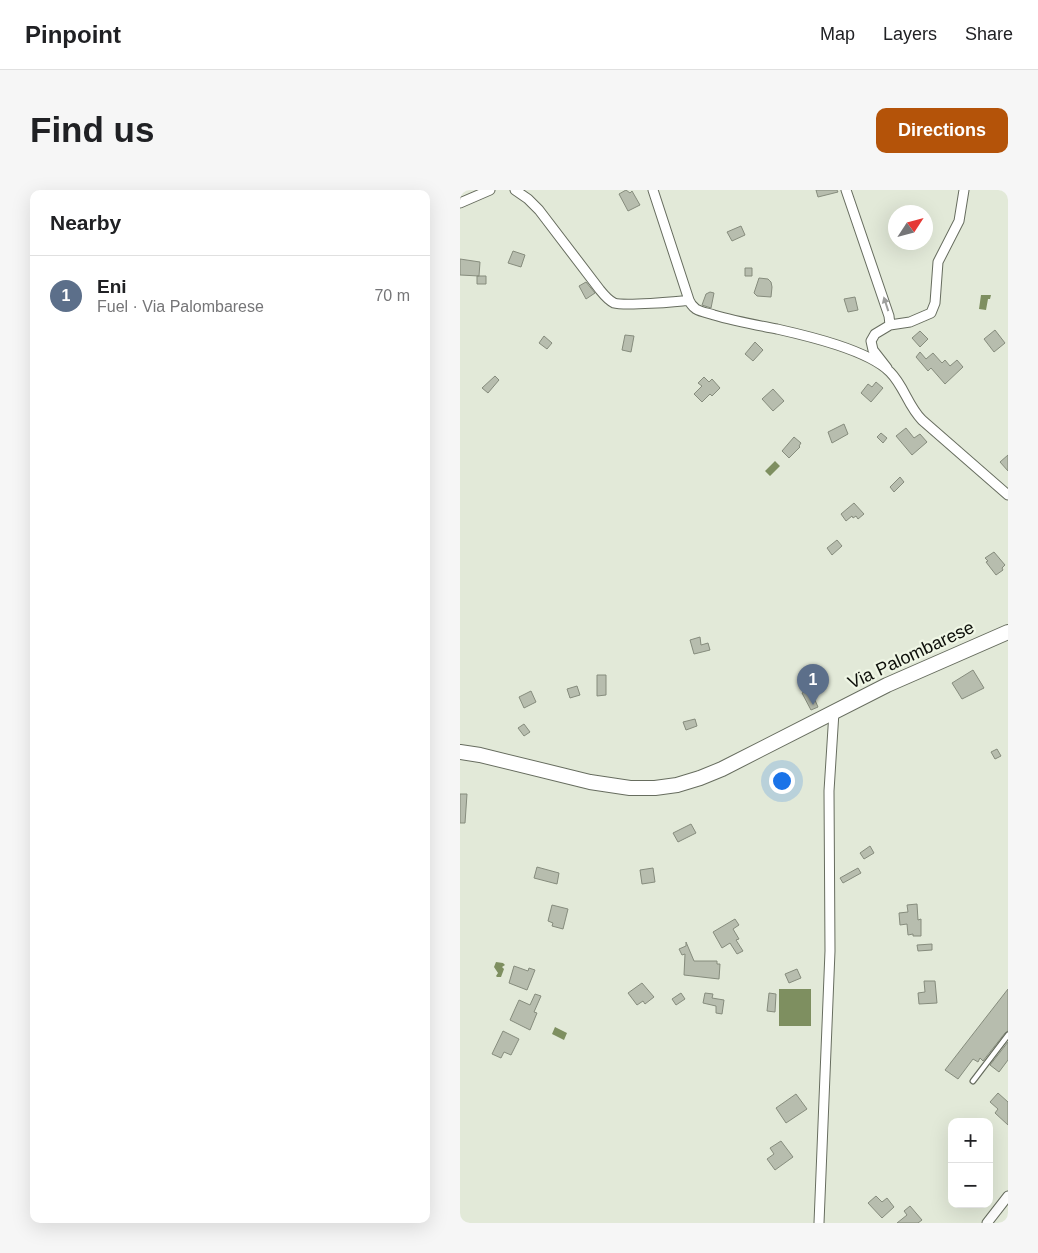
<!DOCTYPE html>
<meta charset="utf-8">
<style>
:root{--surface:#fff;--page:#f6f6f6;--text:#202124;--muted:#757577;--line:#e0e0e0;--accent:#b45309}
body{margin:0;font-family:Arial,sans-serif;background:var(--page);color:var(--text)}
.controls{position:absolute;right:15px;bottom:15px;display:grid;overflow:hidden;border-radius:10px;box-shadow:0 5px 20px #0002}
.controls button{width:45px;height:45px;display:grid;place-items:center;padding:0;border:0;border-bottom:1px solid var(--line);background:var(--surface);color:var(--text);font:25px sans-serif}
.compass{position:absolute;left:428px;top:15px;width:45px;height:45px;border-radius:50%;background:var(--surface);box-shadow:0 5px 20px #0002;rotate:54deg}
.you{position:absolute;left:321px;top:590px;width:18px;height:18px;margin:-12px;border:4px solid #fff;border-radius:50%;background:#1a73e8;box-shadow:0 0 0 8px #1a73e833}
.badge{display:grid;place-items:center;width:32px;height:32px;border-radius:50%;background:var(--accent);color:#fff;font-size:16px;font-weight:700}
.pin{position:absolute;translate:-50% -41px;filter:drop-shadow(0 1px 2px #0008)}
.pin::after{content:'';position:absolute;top:26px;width:18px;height:15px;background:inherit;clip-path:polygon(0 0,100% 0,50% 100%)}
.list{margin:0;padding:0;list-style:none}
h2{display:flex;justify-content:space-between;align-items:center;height:65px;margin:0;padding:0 20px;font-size:21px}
h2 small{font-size:16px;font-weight:400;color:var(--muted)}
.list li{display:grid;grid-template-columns:32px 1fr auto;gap:15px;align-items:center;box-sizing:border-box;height:80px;padding:0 20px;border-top:1px solid var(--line)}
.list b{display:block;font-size:19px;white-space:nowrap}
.list p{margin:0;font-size:16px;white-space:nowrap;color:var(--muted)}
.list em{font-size:16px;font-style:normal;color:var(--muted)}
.map{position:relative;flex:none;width:548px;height:1033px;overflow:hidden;border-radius:10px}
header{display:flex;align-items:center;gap:30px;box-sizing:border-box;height:70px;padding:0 25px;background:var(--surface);border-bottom:1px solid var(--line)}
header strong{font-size:24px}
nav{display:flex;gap:28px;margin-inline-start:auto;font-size:18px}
.intro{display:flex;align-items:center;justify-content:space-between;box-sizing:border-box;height:120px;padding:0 30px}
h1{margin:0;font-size:35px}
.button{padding:12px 22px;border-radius:10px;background:var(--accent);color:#fff;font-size:18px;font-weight:700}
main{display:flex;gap:30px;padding:0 30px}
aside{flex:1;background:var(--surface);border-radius:10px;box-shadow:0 5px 20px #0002}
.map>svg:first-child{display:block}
.water{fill:#7e8f60}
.building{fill:#b7bdae;stroke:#868c7d}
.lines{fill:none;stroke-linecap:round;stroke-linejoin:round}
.lane-casing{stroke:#676d5f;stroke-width:7}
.street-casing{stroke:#676d5f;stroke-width:11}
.secondary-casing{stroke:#676d5f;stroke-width:16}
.lane{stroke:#fff;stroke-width:4.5}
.street{stroke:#fff;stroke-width:9}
.secondary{stroke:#fff;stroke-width:14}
.oneway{fill:#9e9f9d}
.labels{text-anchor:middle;stroke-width:4.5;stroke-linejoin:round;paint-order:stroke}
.street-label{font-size:18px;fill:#0d0f0a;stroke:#eff6e5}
</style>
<header>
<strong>Pinpoint</strong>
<nav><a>Map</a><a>Layers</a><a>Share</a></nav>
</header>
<div class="intro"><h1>Find us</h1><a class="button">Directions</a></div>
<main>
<aside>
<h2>Nearby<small></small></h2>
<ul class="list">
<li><span class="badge" style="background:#5c6f8a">1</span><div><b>Eni</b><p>Fuel · Via Palombarese</p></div><em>70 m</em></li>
</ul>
</aside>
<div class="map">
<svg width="548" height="1033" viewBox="0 0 548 1033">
<rect width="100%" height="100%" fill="#e2e9d8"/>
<path class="water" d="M521,105H531L530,109H528L526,120L519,119Z
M315,271L320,276L310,286L305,281Z
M36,772L43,773L45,775L42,777L44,779L41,787H37L36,786L38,783L34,777Z
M319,799H351V836H319Z
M95,837L107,843L104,850L92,844Z"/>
<path class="building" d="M166,0L170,3L172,1L180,15L168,21L159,4Z
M356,0H377L378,2L358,7Z
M281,36L285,45L272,51L267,42Z
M53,61L65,65L61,77L48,73Z
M0,69L20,72L19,86L0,85Z
M285,78H292V86H285Z
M17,86H26V94H17Z
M299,88L308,89L311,92L312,97L311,107L297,106L294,103Z
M126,92L135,103L126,109L119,96Z
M250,102L254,103L251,118L242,115L246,104Z
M395,107L398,120L388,122L384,109Z
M535,140L545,153L534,162L524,149Z
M460,141L468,149L460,157L452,148Z
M165,145L174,146L171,162L162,160Z
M84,146L92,153L87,159L79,153Z
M295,152L303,160L293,171L285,164Z
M460,162L466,169L473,163L482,173L485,170L490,176L497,170L503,177L485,194L471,178L468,181L456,167Z
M35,186L39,190L28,203L22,198Z
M244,187L249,192L252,189L260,198L252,206L250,204L242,212L234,204L242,196L238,193Z
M416,192L423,198L411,212L401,203L408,194L412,197Z
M313,199L324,211L313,221L302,209Z
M384,234L388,244L372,253L368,242Z
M446,238L454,248L460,244L467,252L452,265L436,246Z
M421,243L427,248L423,253L417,247Z
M334,247L341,253L339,256L340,257L329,268L322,261Z
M548,265V281L540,272Z
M440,287L444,292L434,302L430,297Z
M394,313L404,324L398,329L396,326L393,328L392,326L386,331L381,324Z
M377,350L382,356L372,365L367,358Z
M534,362L545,375L542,378L543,380L536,385L526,372L528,371L525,368Z
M240,447L241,455L248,453L250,460L234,464L230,450Z
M513,480L524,498L502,509L492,493Z
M137,485H146V505L137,506Z
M117,496L120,505L110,508L107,499Z
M350,499L358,517L351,520L342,503Z
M71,501L76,512L64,518L59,507Z
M235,529L237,536L226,540L223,532Z
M64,534L70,542L64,546L58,538Z
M537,559L541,566L535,569L531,562Z
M0,604H7L5,633H0Z
M231,634L236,643L218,652L213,643Z
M410,656L414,663L404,669L400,663Z
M77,677L99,683L97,694L74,688Z
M193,678L195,692L182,694L180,680Z
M398,678L401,683L383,693L380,688Z
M457,714L458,730L461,729V746H453V744L448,745L447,734L440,735L439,723L448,722L447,715Z
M92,715L108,719L103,739L92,736L93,733L88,731Z
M275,729L279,735L273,739L279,749L276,750L283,761L277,764L270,753L262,758L253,742Z
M226,752L234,771H257V774H260L259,789L224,785L225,764L222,765L219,759L226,756Z
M472,754V760L458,761L457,755Z
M54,776L68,781L69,778L75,780L67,800L49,793Z
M337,779L341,788L329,793L325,784Z
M464,791H475L477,813L459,814L458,803L465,802Z
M182,793L194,807L185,814L183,811L177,815L168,803Z
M548,799V841L545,843L523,871L520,868L518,872L513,869L498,889L485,880Z
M221,803L225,809L216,815L212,809Z
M245,803L253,804L252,808L264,810L262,824L256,823V816L243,813Z
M309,803L316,804L315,822L307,821Z
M75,804L81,806L74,822L77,823L70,840L50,830L59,810L70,815Z
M43,841L59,849L51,865L44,862L41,868L32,864Z
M548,852V870L539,882L530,875Z
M538,903L548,912V935L535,923L538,919L530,912Z
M336,904L347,919L326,933L316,918Z
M321,951L333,967L315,980L307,969L314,964L310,958Z
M416,1006L422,1012L427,1008L434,1017L422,1028L408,1013Z
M450,1016L462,1030L458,1033H437L447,1025L444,1021Z"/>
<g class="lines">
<defs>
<path id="lane" d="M513,891L548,845"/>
<path id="street" d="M55,0L68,9L79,20L140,100C144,105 148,110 154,113C164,116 217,112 229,110
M193,0L229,110C230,113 232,116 236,119C241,122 248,123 254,125C274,131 296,135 317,139C348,146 408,160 430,182C444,196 448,216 462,230L548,305
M386,0L429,126L430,135L415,144L411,151L413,160L427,178
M0,13L30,0
M430,135L450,132L471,123L475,113L478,72L499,31L504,0
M359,1033L370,761L369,601L374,522
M527,1033L548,1006"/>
<path id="secondary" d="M0,562L20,565L130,592L170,598H195L217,595L240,588L262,579L427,495L548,442"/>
</defs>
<use href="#lane" class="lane-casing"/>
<use href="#street" class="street-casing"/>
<use href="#secondary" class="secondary-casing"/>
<use href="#lane" class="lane"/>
<use href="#street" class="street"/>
<use href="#secondary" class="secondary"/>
</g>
<defs><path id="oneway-solid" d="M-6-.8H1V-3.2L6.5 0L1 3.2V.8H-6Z" transform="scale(1.25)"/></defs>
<use class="oneway" href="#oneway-solid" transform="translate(426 114) rotate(-108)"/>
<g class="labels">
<g class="street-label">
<text transform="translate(451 465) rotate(-25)" y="6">Via Palombarese</text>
</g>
</g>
</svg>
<div class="controls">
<button>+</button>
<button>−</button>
</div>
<svg class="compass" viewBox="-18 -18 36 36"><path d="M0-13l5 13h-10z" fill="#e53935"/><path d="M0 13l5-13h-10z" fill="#757577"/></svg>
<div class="you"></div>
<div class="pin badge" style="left:353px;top:515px;background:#5c6f8a">1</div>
</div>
</main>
